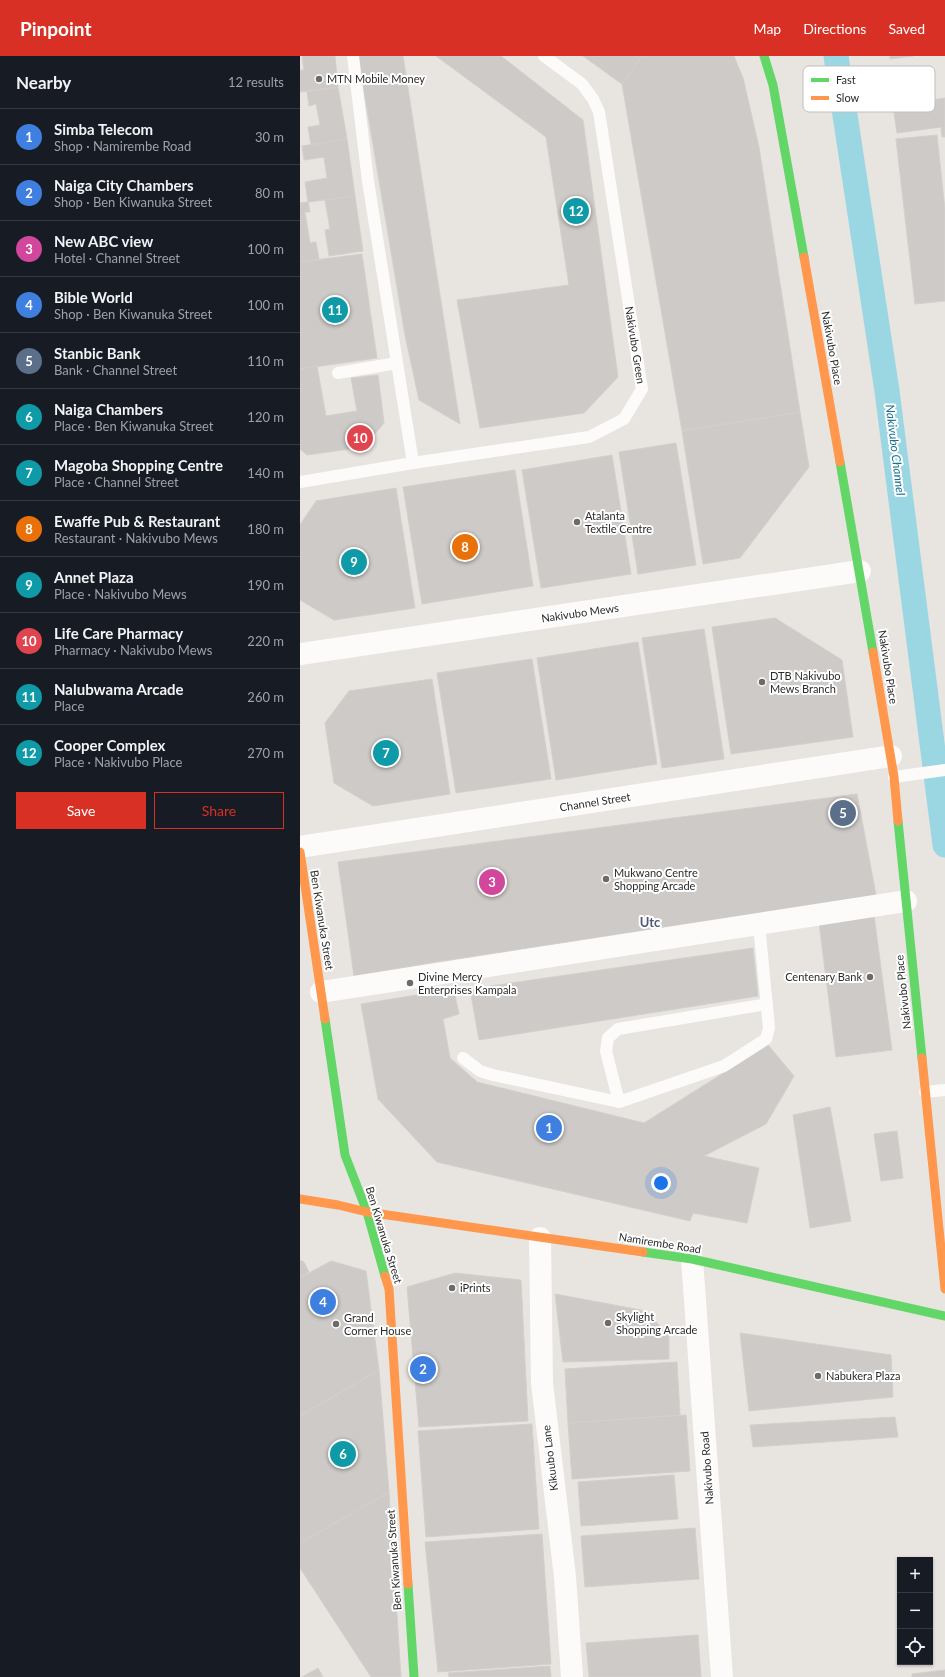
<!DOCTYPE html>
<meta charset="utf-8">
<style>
:root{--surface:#171b24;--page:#20242c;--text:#f1f3f6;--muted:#9ea1a6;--line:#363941;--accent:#d93025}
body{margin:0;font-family:Lato,sans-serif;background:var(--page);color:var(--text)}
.controls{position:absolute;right:12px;bottom:12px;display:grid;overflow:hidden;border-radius:0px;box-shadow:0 1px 3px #0004}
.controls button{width:36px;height:36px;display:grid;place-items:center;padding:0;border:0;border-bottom:1px solid var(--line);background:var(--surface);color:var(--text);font:20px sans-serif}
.you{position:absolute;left:361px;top:1127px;width:14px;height:14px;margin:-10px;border:3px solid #fff;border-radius:50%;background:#1a73e8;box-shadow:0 0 0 6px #1a73e833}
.badge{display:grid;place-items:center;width:26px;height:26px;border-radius:50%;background:var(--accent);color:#fff;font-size:13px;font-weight:700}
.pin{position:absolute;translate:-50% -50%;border:2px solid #fff;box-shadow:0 1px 4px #0006}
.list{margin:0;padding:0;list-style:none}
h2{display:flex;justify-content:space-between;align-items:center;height:52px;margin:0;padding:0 16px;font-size:17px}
h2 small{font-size:13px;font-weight:400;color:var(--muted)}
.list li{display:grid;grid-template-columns:26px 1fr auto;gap:12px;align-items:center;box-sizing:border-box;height:56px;padding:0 16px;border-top:1px solid var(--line)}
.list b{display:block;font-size:15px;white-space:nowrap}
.list p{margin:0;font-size:13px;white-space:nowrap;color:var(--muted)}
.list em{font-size:13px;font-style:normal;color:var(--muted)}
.actions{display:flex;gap:8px;padding:12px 16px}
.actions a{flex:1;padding:9px 0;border:1px solid var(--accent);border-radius:0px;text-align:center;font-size:14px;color:var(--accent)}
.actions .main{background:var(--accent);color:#fff}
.icon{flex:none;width:22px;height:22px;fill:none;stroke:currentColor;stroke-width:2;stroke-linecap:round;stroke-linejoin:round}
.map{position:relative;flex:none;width:645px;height:1621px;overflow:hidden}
header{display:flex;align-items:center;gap:24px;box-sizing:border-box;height:56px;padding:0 20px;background:var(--accent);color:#fff}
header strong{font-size:19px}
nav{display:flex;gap:22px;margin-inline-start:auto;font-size:14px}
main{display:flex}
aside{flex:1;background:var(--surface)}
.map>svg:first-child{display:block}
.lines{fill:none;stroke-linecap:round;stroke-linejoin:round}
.canal{stroke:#9ad7e3;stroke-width:25}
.building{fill:#cdcac7;stroke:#d3d0cc}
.lane{stroke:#fcfbfa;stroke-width:12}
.street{stroke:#fcfbfa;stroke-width:22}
.fast{stroke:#63d668;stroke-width:9}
.slow{stroke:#ff974d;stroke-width:9}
.poi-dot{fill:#6c6b6a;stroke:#fff;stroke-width:1.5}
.labels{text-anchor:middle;stroke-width:4;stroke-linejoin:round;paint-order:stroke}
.poi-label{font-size:11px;fill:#2a2a2a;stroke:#fff;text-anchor:start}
.street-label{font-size:11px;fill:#2a2a2a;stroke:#fff}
.water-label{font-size:12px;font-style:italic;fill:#187190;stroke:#fff}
.quarter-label{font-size:13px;font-weight:bold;fill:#4e5977;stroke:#fff}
.key{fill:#fff;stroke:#bfbfbf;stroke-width:1}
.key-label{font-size:11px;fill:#2a2a2a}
</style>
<header>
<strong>Pinpoint</strong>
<nav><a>Map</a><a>Directions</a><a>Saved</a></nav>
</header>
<main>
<aside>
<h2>Nearby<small>12 results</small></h2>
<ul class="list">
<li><span class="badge" style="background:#3f7fe0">1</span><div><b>Simba Telecom</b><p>Shop · Namirembe Road</p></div><em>30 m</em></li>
<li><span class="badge" style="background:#3f7fe0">2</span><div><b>Naiga City Chambers</b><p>Shop · Ben Kiwanuka Street</p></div><em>80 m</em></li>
<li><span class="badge" style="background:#d1479c">3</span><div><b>New ABC view</b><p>Hotel · Channel Street</p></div><em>100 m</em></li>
<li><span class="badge" style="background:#3f7fe0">4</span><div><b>Bible World</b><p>Shop · Ben Kiwanuka Street</p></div><em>100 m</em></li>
<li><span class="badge" style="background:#5c6f8a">5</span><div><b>Stanbic Bank</b><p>Bank · Channel Street</p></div><em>110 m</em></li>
<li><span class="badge" style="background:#0f9aa8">6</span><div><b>Naiga Chambers</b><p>Place · Ben Kiwanuka Street</p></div><em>120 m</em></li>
<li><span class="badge" style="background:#0f9aa8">7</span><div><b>Magoba Shopping Centre</b><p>Place · Channel Street</p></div><em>140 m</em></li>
<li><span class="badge" style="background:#e8710a">8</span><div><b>Ewaffe Pub &amp; Restaurant</b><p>Restaurant · Nakivubo Mews</p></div><em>180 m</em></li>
<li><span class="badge" style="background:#0f9aa8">9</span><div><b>Annet Plaza</b><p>Place · Nakivubo Mews</p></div><em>190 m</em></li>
<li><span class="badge" style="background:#e0444e">10</span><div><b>Life Care Pharmacy</b><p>Pharmacy · Nakivubo Mews</p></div><em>220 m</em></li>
<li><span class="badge" style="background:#0f9aa8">11</span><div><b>Nalubwama Arcade</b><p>Place</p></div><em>260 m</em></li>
<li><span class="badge" style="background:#0f9aa8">12</span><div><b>Cooper Complex</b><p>Place · Nakivubo Place</p></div><em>270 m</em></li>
</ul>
<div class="actions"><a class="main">Save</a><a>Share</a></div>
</aside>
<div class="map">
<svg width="645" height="1621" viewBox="0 0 645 1621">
<rect width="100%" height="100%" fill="#e8e4e0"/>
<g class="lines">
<path class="canal" d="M536,0L587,335L645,789"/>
</g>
<path class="building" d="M2,0H35L38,31L0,36V14H4Z
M58,0H103L160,368L119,344L105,279Z
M136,0H201L283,64L318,321L284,357L180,372L157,244L269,229L246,81Z
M283,0H342L322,28Z
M342,0H434L443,22L459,91L500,356L382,375L322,28Z
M590,0H613L590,3Z
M38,31L47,83L11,89L8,71L20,69L16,48L9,50L7,36Z
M645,42V81H642L641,71L597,77L593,50Z
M637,79L645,154V245L615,248L596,83Z
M47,83L55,140L8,146L5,126L27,122L24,101L4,104L2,90Z
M55,140L63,195L29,200L25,174L30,173L25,144Z
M8,146L10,156H5L10,187L16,186L19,203L0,206V147Z
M62,198L77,302L0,313V206Z
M17,310L26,360L57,355L51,322L78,319L84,367L64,391L7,399L0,393V313Z
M500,356L509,411L440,502L403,508L382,375Z
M376,387L396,509L338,518L319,396Z
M312,399L331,518L241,532L222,414Z
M215,414L233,530L122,548L103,431Z
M96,432L115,552L34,564L0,544V469L16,445Z
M475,562L542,604L553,681L431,698L412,571Z
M404,573L424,703L362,712L342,582Z
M338,586L357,708L256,724L237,602Z
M232,603L251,723L156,737L137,617Z
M132,623L150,738L73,750L34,727L25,667L49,635Z
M557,738L576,839L130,907L54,920L38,806Z
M574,859L592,994L536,1001L519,867Z
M453,892L458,940L179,984L170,933Z
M154,935L159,958L143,963L150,1002L177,1026L344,1067L468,989L494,1020L466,1068L404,1100L459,1112L447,1167L393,1157L390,1165L137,1106L78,1043L61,948L135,936Z
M530,1051L551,1165L510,1172L493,1059Z
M597,1075L603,1122L581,1125L574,1078Z
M0,1204L4,1206L9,1216L0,1222Z
M31,1205L66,1215L79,1314L0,1360V1222Z
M155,1217L221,1224L228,1365L119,1371L107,1231Z
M255,1238L346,1255L369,1280V1303L263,1306Z
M440,1277L591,1299L593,1341L449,1355Z
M377,1306L380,1359L268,1367L265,1313Z
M79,1314L89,1436L0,1487V1360Z
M386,1359L390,1415L272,1423L268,1367Z
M595,1361L598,1381L453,1391L450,1369Z
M232,1368L239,1473L126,1481L118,1375Z
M374,1419L378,1463L281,1470L278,1426Z
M89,1436L101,1621H71L0,1512V1487Z
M395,1472L399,1523L285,1531L281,1480Z
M242,1478L251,1608L138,1616L125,1486Z
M398,1579L401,1621H289L286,1587Z
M250,1610L251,1621H149L148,1617Z
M18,1612L23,1621H2Z
M645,1614V1621H612V1618Z"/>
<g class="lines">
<path class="lane" d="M53,0L68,125L113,407
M38,317L97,307
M0,426L113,407L289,381L324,363L342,333L299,56L293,43L282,28L244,0
M594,721L645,714
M163,1002L180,1015L193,1019L319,1046L424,1010L466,983L469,972L459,868
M625,1036L645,1034
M319,1046L306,995L308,982L318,973L467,948"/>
<path class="street" d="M0,598L560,515
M0,791L591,700
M21,936L606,845
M240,1182L242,1327L265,1521L272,1621
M392,1203L422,1621"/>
<path class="fast" d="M464,0L473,29L504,201
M540,406L573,596
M598,765L622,1002
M25,963L45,1099L67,1156L85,1220
M343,1196L392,1203L645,1260
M108,1528L114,1621"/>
<path class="slow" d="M504,201L540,406
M573,596L594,721L598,765
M0,796L25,963
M622,1002L645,1233
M0,1143L38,1149L67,1156L343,1196
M85,1220L89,1233L108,1528"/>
</g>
<g class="poi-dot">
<circle cx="19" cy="23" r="4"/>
<circle cx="277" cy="466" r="4"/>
<circle cx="462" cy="626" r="4"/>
<circle cx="306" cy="823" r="4"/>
<circle cx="570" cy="921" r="4"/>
<circle cx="110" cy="927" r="4"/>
<circle cx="152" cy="1232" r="4"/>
<circle cx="308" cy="1267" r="4"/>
<circle cx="36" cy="1268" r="4"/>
<circle cx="518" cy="1320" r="4"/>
</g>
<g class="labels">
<g class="poi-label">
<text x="27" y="27">MTN Mobile Money</text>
<text x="285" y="464">Atalanta<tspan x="285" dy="13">Textile Centre</tspan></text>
<text x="470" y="624">DTB Nakivubo<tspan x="470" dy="13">Mews Branch</tspan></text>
<text x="314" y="821">Mukwano Centre<tspan x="314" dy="13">Shopping Arcade</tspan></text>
<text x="118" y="925">Divine Mercy<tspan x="118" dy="13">Enterprises Kampala</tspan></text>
<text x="562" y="925" text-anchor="end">Centenary Bank</text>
<text x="160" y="1236">iPrints</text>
<text x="316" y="1265">Skylight<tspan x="316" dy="13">Shopping Arcade</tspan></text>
<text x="44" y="1266">Grand<tspan x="44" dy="13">Corner House</tspan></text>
<text x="526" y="1324">Nabukera Plaza</text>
</g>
<g class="street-label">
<text transform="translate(335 289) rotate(81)" y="4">Nakivubo Green</text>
<text transform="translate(532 292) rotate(80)" y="4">Nakivubo Place</text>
<text transform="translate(280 557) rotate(-8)" y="4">Nakivubo Mews</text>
<text transform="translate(588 611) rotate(81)" y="4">Nakivubo Place</text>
<text transform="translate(295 746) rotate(-9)" y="4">Channel Street</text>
<text transform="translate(22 864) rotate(81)" y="4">Ben Kiwanuka Street</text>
<text transform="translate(603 936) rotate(-96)" y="4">Nakivubo Place</text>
<text transform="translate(84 1179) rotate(73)" y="4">Ben Kiwanuka Street</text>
<text transform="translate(360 1187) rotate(9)" y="4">Namirembe Road</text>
<text transform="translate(250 1402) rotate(-97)" y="4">Kikuubo Lane</text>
<text transform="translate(407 1412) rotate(-94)" y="4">Nakivubo Road</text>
<text transform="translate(94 1504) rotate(-94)" y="4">Ben Kiwanuka Street</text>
</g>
<g class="water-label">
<text transform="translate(595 394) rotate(83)" y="4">Nakivubo Channel</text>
</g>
<g class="quarter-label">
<text x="350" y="871">Utc</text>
</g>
</g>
<rect x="503" y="10" width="132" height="46" rx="6" class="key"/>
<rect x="511" y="22" width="18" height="4" fill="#63d668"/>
<rect x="511" y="40" width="18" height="4" fill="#ff974d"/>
<g class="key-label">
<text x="536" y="28">Fast</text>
<text x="536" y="46">Slow</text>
</g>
</svg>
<div class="controls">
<button>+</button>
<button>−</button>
<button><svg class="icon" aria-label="locate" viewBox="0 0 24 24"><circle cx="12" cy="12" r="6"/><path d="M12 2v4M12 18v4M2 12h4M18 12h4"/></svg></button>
</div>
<div class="you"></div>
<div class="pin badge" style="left:249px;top:1072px;background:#3f7fe0">1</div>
<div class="pin badge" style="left:123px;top:1313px;background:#3f7fe0">2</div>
<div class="pin badge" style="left:192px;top:826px;background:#d1479c">3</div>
<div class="pin badge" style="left:23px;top:1246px;background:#3f7fe0">4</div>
<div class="pin badge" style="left:543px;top:757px;background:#5c6f8a">5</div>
<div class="pin badge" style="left:43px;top:1398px;background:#0f9aa8">6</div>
<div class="pin badge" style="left:86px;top:697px;background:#0f9aa8">7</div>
<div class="pin badge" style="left:165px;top:491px;background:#e8710a">8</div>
<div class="pin badge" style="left:54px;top:506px;background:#0f9aa8">9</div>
<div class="pin badge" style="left:60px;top:382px;background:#e0444e">10</div>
<div class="pin badge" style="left:35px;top:254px;background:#0f9aa8">11</div>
<div class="pin badge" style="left:276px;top:155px;background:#0f9aa8">12</div>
</div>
</main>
